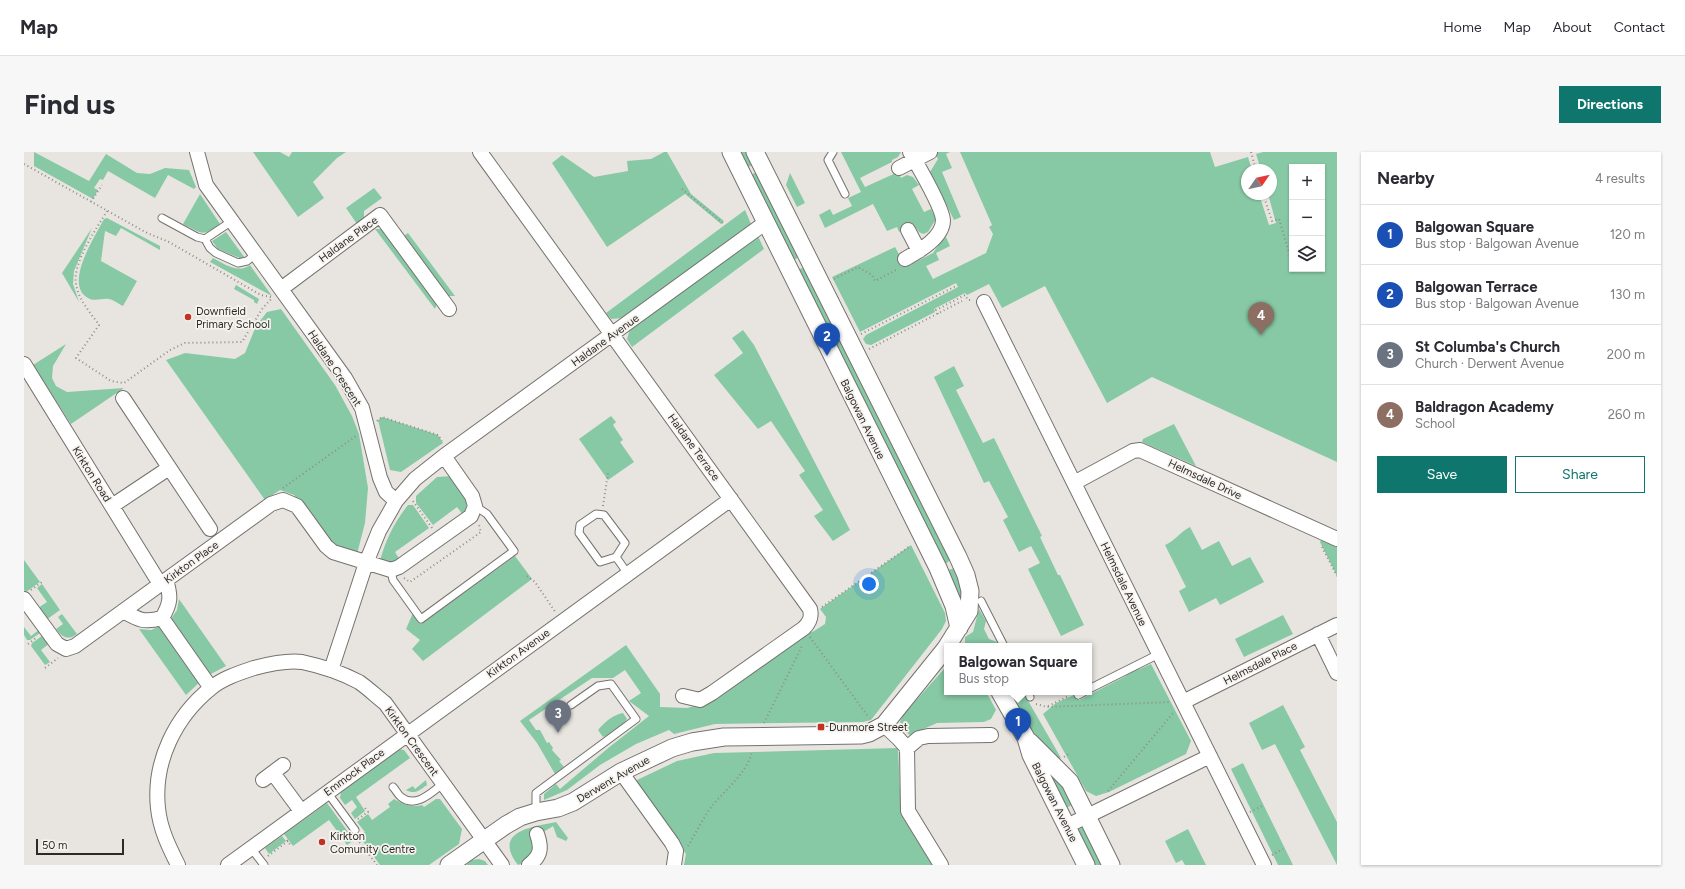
<!DOCTYPE html>
<meta charset="utf-8">
<style>
:root{--surface:#fff;--page:#f7f7f7;--text:#2b2b33;--muted:#7c7c81;--line:#e1e1e2;--accent:#0f766e}
body{margin:0;font-family:Figtree,sans-serif;background:var(--page);color:var(--text)}
.controls{position:absolute;right:12px;top:12px;display:grid;overflow:hidden;border-radius:0px;box-shadow:0 1px 3px #0004}
.controls button{width:36px;height:36px;display:grid;place-items:center;padding:0;border:0;border-bottom:1px solid var(--line);background:var(--surface);color:var(--text);font:20px sans-serif}
.compass{position:absolute;left:1217px;top:12px;width:36px;height:36px;border-radius:50%;background:var(--surface);box-shadow:0 1px 3px #0004;rotate:56deg}
.scale{position:absolute;left:12px;bottom:10px;width:88px;box-sizing:border-box;padding-left:4px;border:2px solid #2b2a28;border-top:0;font-size:11px;line-height:14px;white-space:nowrap;color:#2b2a28;-webkit-text-stroke:3px #f6f3ee;paint-order:stroke}
.you{position:absolute;left:845px;top:432px;width:14px;height:14px;margin:-10px;border:3px solid #fff;border-radius:50%;background:#1a73e8;box-shadow:0 0 0 6px #1a73e833}
.badge{display:grid;place-items:center;width:26px;height:26px;border-radius:50%;background:var(--accent);color:#fff;font-size:13px;font-weight:700}
.pin{position:absolute;translate:-50% -33px;filter:drop-shadow(0 1px 2px #0008)}
.pin::after{content:'';position:absolute;top:21px;width:14px;height:12px;background:inherit;clip-path:polygon(0 0,100% 0,50% 100%)}
.popup{position:absolute;left:920px;top:491px;width:148px;height:52px;box-sizing:border-box;display:grid;place-content:center;border-radius:0px;background:var(--surface);filter:drop-shadow(0 1px 3px #0005);font-size:13px;white-space:nowrap;color:var(--muted)}
.popup b{font-size:15px;color:var(--text)}
.popup::after{content:'';position:absolute;left:50%;top:100%;margin-left:-8px;border:8px solid transparent;border-top-color:var(--surface)}
.list{margin:0;padding:0;list-style:none}
h2{display:flex;justify-content:space-between;align-items:center;height:52px;margin:0;padding:0 16px;font-size:17px}
h2 small{font-size:13px;font-weight:400;color:var(--muted)}
.list li{display:grid;grid-template-columns:26px 1fr auto;gap:12px;align-items:center;box-sizing:border-box;height:60px;padding:0 16px;border-top:1px solid var(--line)}
.list b{display:block;font-size:15px;white-space:nowrap}
.list p{margin:0;font-size:13px;white-space:nowrap;color:var(--muted)}
.list em{font-size:13px;font-style:normal;color:var(--muted)}
.actions{display:flex;gap:8px;padding:12px 16px}
.actions a{flex:1;padding:9px 0;border:1px solid var(--accent);border-radius:0px;text-align:center;font-size:14px;color:var(--accent)}
.actions .main{background:var(--accent);color:#fff}
.icon{flex:none;width:22px;height:22px;fill:none;stroke:currentColor;stroke-width:2;stroke-linecap:round;stroke-linejoin:round}
.map{position:relative;flex:none;width:1313px;height:713px;overflow:hidden;border-radius:0px}
header{display:flex;align-items:center;gap:24px;box-sizing:border-box;height:56px;padding:0 20px;background:var(--surface);border-bottom:1px solid var(--line)}
header strong{font-size:19px}
nav{display:flex;gap:22px;margin-inline-start:auto;font-size:14px}
.intro{display:flex;align-items:center;justify-content:space-between;box-sizing:border-box;height:96px;padding:0 24px}
h1{margin:0;font-size:28px}
.button{padding:10px 18px;border-radius:0px;background:var(--accent);color:#fff;font-size:14px;font-weight:700}
main{display:flex;gap:24px;padding:0 24px}
aside{flex:1;background:var(--surface);border-radius:0px;box-shadow:0 1px 3px #0004}
.map>svg:first-child{display:block}
.green{fill:#87c9a5;fill-rule:evenodd}
.lines{fill:none;stroke-linecap:round;stroke-linejoin:round}
.service-casing{stroke:#75726e;stroke-width:9}
.minor-casing{stroke:#75726e;stroke-width:16}
.tertiary-casing{stroke:#75726e;stroke-width:19}
.path{stroke:#8f8d89;stroke-width:2;stroke-dasharray:1 3;stroke-linecap:butt}
.service{stroke:#fff;stroke-width:7}
.minor{stroke:#fff;stroke-width:14}
.tertiary{stroke:#fff;stroke-width:17}
.poi-dot{fill:#bf3224;stroke:#f6f3ee;stroke-width:1.5}
.labels{text-anchor:middle;stroke-width:3.5;stroke-linejoin:round;paint-order:stroke}
.street-label{font-size:11px;fill:#2b2a28;stroke:#f6f3ee}
.poi-label{font-size:11px;fill:#2b2a28;stroke:#f6f3ee;text-anchor:start}
</style>
<header>
<strong>Map</strong>
<nav><a>Home</a><a>Map</a><a>About</a><a>Contact</a></nav>
</header>
<div class="intro"><h1>Find us</h1><a class="button">Directions</a></div>
<main>
<div class="map">
<svg width="1313" height="713" viewBox="0 0 1313 713">
<rect width="100%" height="100%" fill="#e8e5e0"/>
<path class="green" d="M10,0L65,29L82,2L113,21L126,22L141,16L165,18L172,35L170,37L144,23L131,46L84,19L79,28L76,27L70,36L74,38L69,47L10,14Z
M229,0H256L265,5L268,0H322L313,6L289,30L300,46L274,65Z
M640,0H643L667,42L700,69L697,72L661,42L583,95L528,11L538,3L570,25L604,19L603,9L627,7Z
M710,0H727L734,13L726,14L720,20Z
M817,0H877L874,5L868,8V10L836,26L841,35L874,20L877,26L883,23L889,25L895,33L888,37L900,60L907,57L912,67L904,80L899,82L895,80L889,72L875,80L873,75L863,79L849,52L801,76L795,63L806,57L809,63L828,54L824,46L837,40Z
M910,0H926L922,2L928,16L918,20L937,65L930,68L906,20L914,7Z
M936,0H1186L1191,15L1224,5L1228,18H1223V42H1235L1245,73L1252,71L1244,42H1247V18H1237L1232,2L1239,0H1313V310L1128,225L1083,251L1021,134L978,156L965,132L943,143L941,141L910,157L911,160L847,193L842,192L839,187L842,183L934,135L932,131L836,180L808,125L871,95L882,115L909,101L919,87L922,85L926,94L912,101L915,108L902,114L909,127L962,101L969,82L965,75L968,73ZM1268,15H1298V117H1268Z
M730,21L737,22L776,104L772,107H767L725,26Z
M766,21L781,51L773,55L762,33Z
M350,36L358,46L340,59V67L333,72L322,56Z
M176,42L196,72C178,85 179,82 159,72Z
M721,58L727,72L599,166L587,167L582,161Z
M83,66L136,94V98L97,76L92,84L81,79L77,109L113,129L99,154C95,152 90,148 85,147C78,146 70,150 64,146C39,132 72,83 80,67Z
M68,76L50,119L49,132L55,150L38,121Z
M351,77H360L414,149L411,157Z
M202,80L221,106L218,107L194,97L188,89Z
M384,81L431,144H422L378,85Z
M734,84L740,97L608,195L603,187L606,177Z
M189,106C201,112 213,122 226,113L248,144L186,110Z
M780,115L927,407L923,411H918L774,118Z
M212,133L235,147L233,152L230,150V148L210,137Z
M257,157L311,233L328,264L335,282L344,336L341,371L333,402L307,393L270,343L256,338L241,348L142,208L161,201L211,207L221,201L232,174L243,160Z
M719,178L730,193L826,378L809,389L790,364L799,358L775,323L781,319L747,269L734,277L690,223L719,201L708,186Z
M42,192L29,214L28,226L32,234L43,240L100,236L47,272L9,213Z
M930,214L940,234L932,238L959,291L970,286L1018,384L1016,385L1034,423H1036L1060,473L1037,484L1004,417L1016,411L1007,394L995,400L979,368L984,365L965,329L960,331L910,225Z
M587,264L592,270L589,273L599,288L596,290L610,310L584,328L555,287Z
M358,265L414,283L419,291L377,320L366,318L354,268Z
M1150,272L1172,314L1118,290L1119,287Z
M428,324C439,339 448,344 439,363L433,355L409,373L392,351V344L413,325Z
M384,353H389L405,376L371,400L376,408L369,411L356,409C361,389 371,369 384,353Z
M1166,375L1178,398L1195,389L1208,414L1226,405L1240,430L1196,453L1192,446L1165,460L1155,439L1162,435L1141,393C1151,389 1156,380 1166,375Z
M1298,387L1313,395V424L1296,390Z
M887,393L921,461L922,469L918,477L847,568L839,570L691,572L650,582L645,578L612,592L576,613L543,638L520,648V642L532,632L536,637L583,597L625,564L605,549L617,541L601,518L589,526H568L505,568L512,578H516L523,591L525,590L529,596L528,598L537,608L535,609L540,615L531,622L513,591L496,569L602,493L636,542V555L663,556L679,552L780,483L790,479L801,472L802,465L796,457Z
M491,404L508,427L399,509L388,497L396,488L382,477L389,461L397,472Z
M0,408L16,430L2,440L0,438Z
M933,412L941,429L939,462L919,419L928,417Z
M18,432L36,458L22,468L14,456L23,450L13,436Z
M155,447L202,514L185,523L146,468L153,458Z
M955,457L962,469L960,477L965,487L973,490L974,494H941V485L949,480Z
M38,462L53,482C44,489 38,485 32,477L39,472L34,465Z
M1259,463L1269,482L1220,505L1211,487Z
M136,474L177,529L162,543L115,477L127,478Z
M0,475L7,484L16,477V481L6,488H3L0,483Z
M18,484H21L26,491L17,498L26,510L21,513L7,494L8,491Z
M1127,512L1167,589L1162,602L1085,640L1072,644L1062,639L1019,562L1032,551L1052,542L1055,548L1102,524L1104,518L1110,516L1116,517Z
M923,516V540H961L965,545L972,558L967,567L960,570L913,571L886,583L880,579L876,570L879,563L920,517Z
M984,540H999L1037,606L1034,608L1007,582Z
M1259,553L1281,595L1276,598L1313,670V713L1251,592L1238,598L1225,571Z
M599,561L603,567C597,576 589,581 579,585L574,578C581,570 588,563 599,561Z
M874,596L877,662L908,713H660L662,702L613,634V628L653,609L690,601Z
M375,597L380,598L386,606L332,645L341,659L331,667L327,661L333,655L328,648L321,653L316,646L317,640Z
M1015,604L1039,625L1050,652L1042,656Z
M1219,611L1269,713H1254L1207,617Z
M402,628L403,633C396,638 391,643 382,638L389,634L391,637Z
M370,647C380,652 387,656 398,653L400,655L412,647H416L438,677L435,692L405,713H356L335,684L341,680L333,670L344,662L348,668L366,655L364,652Z
M303,651L330,688L323,693L305,668L269,694L260,682Z
M532,670L544,686L542,689L533,685L529,674C526,676 521,679 518,681C509,692 509,709 494,713C468,679 508,675 532,670Z
M1059,675L1084,713H1066L1054,678Z
M1164,677L1182,713H1161L1158,708L1152,711L1141,689Z
M258,684L262,689L245,702L241,696Z
M455,707L461,709L464,713H436L440,710L442,713L448,708Z"/>
<g class="lines">
<defs>
<path id="service" d="M809,0L804,8L821,42
M138,66L173,85L181,87L208,69
M181,87L186,96L192,101L214,111L223,109L232,102
M592,405L601,391L580,363L572,362L556,373L555,381L576,410L592,405L604,422
M367,418L369,428L397,467L490,399L463,362L451,354
M957,449L980,494
M1065,537L1135,502
M1004,540L1006,545
M1054,543L1060,540
M369,635C372,638 374,643 377,645C392,657 408,640 420,631
M303,640L331,678
M512,660V641L612,567L587,532L574,534L547,553
M227,696L240,713"/>
<path id="minor" d="M173,0L182,33L321,226L338,256L356,326L362,340L372,349L355,379L342,411L307,518
M456,0L786,457C788,465 786,470 780,476L688,541L676,548L659,544
M875,16L906,0
M884,78L895,99
M881,107C895,99 919,86 919,68C918,54 894,14 886,0
M257,137L356,63L425,157
M960,150L1240,713
M0,212L136,432
M99,246L186,377
M1050,331L1109,299L1116,298L1313,387
M372,349L391,327L420,304L741,71
M88,354L145,316
M0,447L33,492L42,497L51,494L247,352L259,348L273,354L302,394L309,400L367,418L375,415L447,364L451,354L448,344L420,304
M99,459C115,468 120,471 138,466C147,451 147,444 142,428
M138,466L187,536
M1294,482L1313,521
M1159,550L1313,473
M860,573L874,586L883,596L895,586L904,584L967,583
M883,596L884,659L917,713
M597,620L648,691L652,699L650,713
M249,621L277,659
M239,628L259,613
M1043,674L1186,604
M154,713C145,695 136,677 134,656C129,610 151,565 187,536C199,526 215,521 230,516C245,512 263,508 278,510C297,514 318,521 335,530C344,536 353,545 361,551L478,713
M204,713L707,347
M505,713C517,704 518,696 513,682"/>
<path id="tertiary" d="M707,0L914,416L930,454L935,476
M976,540L1002,586L1007,603L1062,713
M1006,590L1046,630L1087,713
M425,713L482,673L496,665L512,660L534,656L549,650L597,620L648,596L668,590L700,585L837,583L845,581L860,573L922,496L945,459L946,439L942,423L934,405L731,0"/>
</defs>
<use href="#service" class="service-casing"/>
<use href="#minor" class="minor-casing"/>
<use href="#tertiary" class="tertiary-casing"/>
<path class="path" d="M1227,0L1232,18
M0,12L123,81L145,90L237,143L247,145
M658,37L700,72
M1239,42L1248,69L1255,67L1268,110
M67,50L78,33
M83,59C73,76 48,111 52,132C54,147 66,160 75,173L52,206L87,229L100,231L146,198L161,191L218,190L238,157L248,146
M810,127L834,115L848,123L851,129L874,117
M914,162L912,158L941,143L944,148H948
M837,182L932,134
M845,197L938,149
M353,269L358,265L414,283L418,289
M259,336L332,284
M389,349L408,376
M579,354L584,321
M1298,395L1313,424
M503,424L511,430L532,461
M380,426L386,430L457,380L455,373
M7,438L18,430
M798,455L886,394
M786,485L845,566
M4,492L12,486
M21,516L34,506
M1012,552L1023,555L1146,550
M1024,554L1045,544
M740,571L778,494
M1040,605L1046,601
M1084,639L1150,560
M1226,660L1238,654
M334,667L344,660L341,656
M333,687L353,713
M263,688L267,694
M664,694C672,681 679,666 688,654C702,637 724,620 728,599
M1248,703L1259,697
M244,704L264,689"/>
<use href="#service" class="service"/>
<use href="#minor" class="minor"/>
<use href="#tertiary" class="tertiary"/>
</g>
<g class="poi-dot">
<circle cx="164" cy="165" r="4"/>
<rect x="793" y="571" width="8" height="8" rx="2"/>
<circle cx="298" cy="690" r="4"/>
</g>
<g class="labels">
<g class="street-label">
<text transform="translate(324 87) rotate(-36)" y="4">Haldane Place</text>
<text transform="translate(581 188) rotate(-36)" y="4">Haldane Avenue</text>
<text transform="translate(311 216) rotate(57)" y="4">Haldane Crescent</text>
<text transform="translate(839 267) rotate(64)" y="4">Balgowan Avenue</text>
<text transform="translate(670 295) rotate(54)" y="4">Haldane Terrace</text>
<text transform="translate(68 322) rotate(58)" y="4">Kirkton Road</text>
<text transform="translate(1181 327) rotate(25)" y="4">Helmsdale Drive</text>
<text transform="translate(167 410) rotate(-36)" y="4">Kirkton Place</text>
<text transform="translate(1100 432) rotate(64)" y="4">Helmsdale Avenue</text>
<text transform="translate(494 501) rotate(-36)" y="4">Kirkton Avenue</text>
<text transform="translate(1236 511) rotate(-27)" y="4">Helmsdale Place</text>
<text transform="translate(388 589) rotate(54)" y="4">Kirkton Crescent</text>
<text transform="translate(330 620) rotate(-36)" y="4">Emmock Place</text>
<text transform="translate(589 627) rotate(-30)" y="4">Derwent Avenue</text>
<text transform="translate(1031 650) rotate(63)" y="4">Balgowan Avenue</text>
</g>
<g class="poi-label">
<text x="172" y="163">Downfield<tspan x="172" dy="13">Primary School</tspan></text>
<text x="805" y="579">Dunmore Street</text>
<text x="306" y="688">Kirkton<tspan x="306" dy="13">Comunity Centre</tspan></text>
</g>
</g>
</svg>
<div class="controls">
<button>+</button>
<button>−</button>
<button><svg class="icon" aria-label="layers" viewBox="0 0 24 24"><path d="M12 4l9 5-9 5-9-5zM3 14l9 5 9-5"/></svg></button>
</div>
<svg class="compass" viewBox="-18 -18 36 36"><path d="M0-13l5 13h-10z" fill="#e53935"/><path d="M0 13l5-13h-10z" fill="#7c7c81"/></svg>
<div class="scale">50 m</div>
<div class="you"></div>
<div class="pin badge" style="left:994px;top:589px;background:#1a4fb4">1</div>
<div class="popup"><b>Balgowan Square</b>Bus stop</div>
<div class="pin badge" style="left:803px;top:204px;background:#1a4fb4">2</div>
<div class="pin badge" style="left:534px;top:581px;background:#6b7280">3</div>
<div class="pin badge" style="left:1237px;top:183px;background:#8d6e63">4</div>
</div>
<aside>
<h2>Nearby<small>4 results</small></h2>
<ul class="list">
<li><span class="badge" style="background:#1a4fb4">1</span><div><b>Balgowan Square</b><p>Bus stop · Balgowan Avenue</p></div><em>120 m</em></li>
<li><span class="badge" style="background:#1a4fb4">2</span><div><b>Balgowan Terrace</b><p>Bus stop · Balgowan Avenue</p></div><em>130 m</em></li>
<li><span class="badge" style="background:#6b7280">3</span><div><b>St Columba's Church</b><p>Church · Derwent Avenue</p></div><em>200 m</em></li>
<li><span class="badge" style="background:#8d6e63">4</span><div><b>Baldragon Academy</b><p>School</p></div><em>260 m</em></li>
</ul>
<div class="actions"><a class="main">Save</a><a>Share</a></div>
</aside>
</main>
